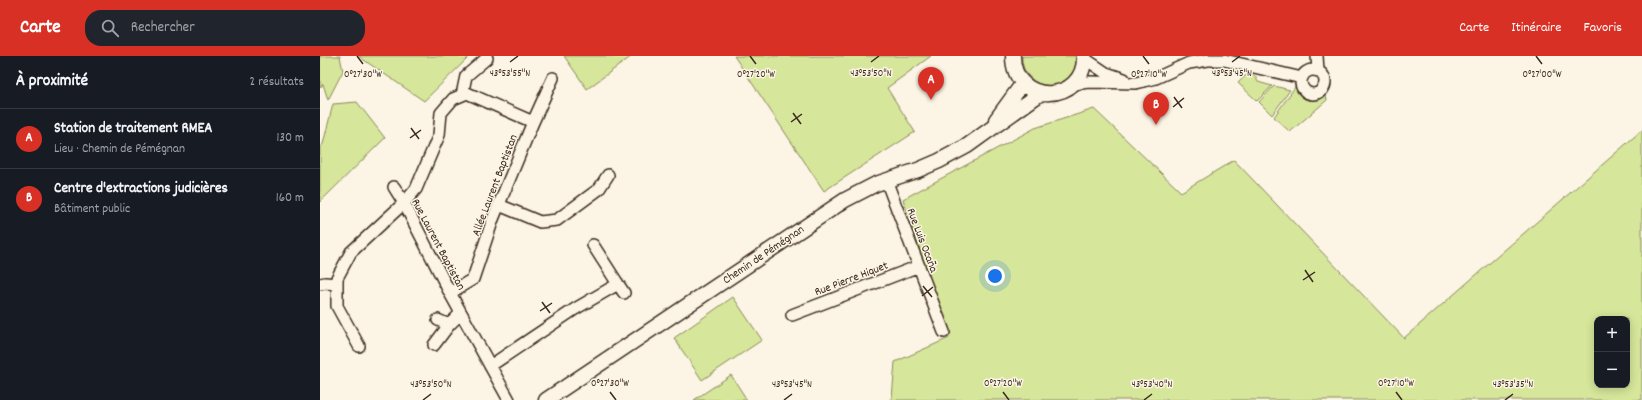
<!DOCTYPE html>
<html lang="fr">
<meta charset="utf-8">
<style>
:root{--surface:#171b24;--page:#20242c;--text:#f1f3f6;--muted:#9ea1a6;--line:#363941;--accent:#d93025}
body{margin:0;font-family:Dekko,sans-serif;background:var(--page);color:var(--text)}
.controls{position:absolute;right:12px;bottom:12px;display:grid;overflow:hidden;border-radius:8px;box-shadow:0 2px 10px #0003}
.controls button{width:36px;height:36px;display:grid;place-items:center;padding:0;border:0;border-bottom:1px solid var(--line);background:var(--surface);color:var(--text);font:20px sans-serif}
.you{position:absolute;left:675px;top:220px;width:14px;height:14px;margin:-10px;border:3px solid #fff;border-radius:50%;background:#1a73e8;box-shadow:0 0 0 6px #1a73e833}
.badge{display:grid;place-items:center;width:26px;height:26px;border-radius:50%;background:var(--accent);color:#fff;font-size:13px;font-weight:700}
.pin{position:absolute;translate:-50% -33px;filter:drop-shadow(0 1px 2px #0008)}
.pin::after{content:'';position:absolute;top:21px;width:14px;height:12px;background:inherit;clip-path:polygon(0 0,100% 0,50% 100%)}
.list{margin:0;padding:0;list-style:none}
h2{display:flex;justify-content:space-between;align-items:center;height:52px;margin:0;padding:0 16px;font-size:17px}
h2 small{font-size:13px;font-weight:400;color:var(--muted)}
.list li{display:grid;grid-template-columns:26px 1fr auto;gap:12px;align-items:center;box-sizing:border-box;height:60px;padding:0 16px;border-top:1px solid var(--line)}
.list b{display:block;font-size:15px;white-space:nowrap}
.list p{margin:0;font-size:13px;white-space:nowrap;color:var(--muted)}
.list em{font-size:13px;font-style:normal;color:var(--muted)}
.icon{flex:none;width:22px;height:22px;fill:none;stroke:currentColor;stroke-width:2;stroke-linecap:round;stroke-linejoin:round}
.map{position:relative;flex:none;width:1322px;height:344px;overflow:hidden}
header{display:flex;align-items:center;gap:24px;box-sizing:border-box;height:56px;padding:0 20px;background:var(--accent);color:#fff}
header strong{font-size:19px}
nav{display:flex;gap:22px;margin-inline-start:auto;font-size:14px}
.search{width:280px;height:36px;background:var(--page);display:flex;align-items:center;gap:10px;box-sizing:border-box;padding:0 14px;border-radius:16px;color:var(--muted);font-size:15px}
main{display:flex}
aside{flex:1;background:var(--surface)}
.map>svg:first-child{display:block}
.green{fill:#d6e69a;stroke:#88885c;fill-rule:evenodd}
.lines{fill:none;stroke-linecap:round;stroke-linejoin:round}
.minor-casing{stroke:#3b2a1e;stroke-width:14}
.tertiary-casing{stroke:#3b2a1e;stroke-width:17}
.minor{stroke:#fcf5e5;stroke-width:11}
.tertiary{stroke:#fcf5e5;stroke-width:14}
.ticks{fill:none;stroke:#3b2a1e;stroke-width:1.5}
.labels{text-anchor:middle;stroke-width:3;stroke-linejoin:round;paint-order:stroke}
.street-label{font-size:12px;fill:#3b2a1e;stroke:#fcf5e5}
.ticks-label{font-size:10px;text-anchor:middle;fill:#3b2a1e;stroke:#fcf5e5;stroke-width:3;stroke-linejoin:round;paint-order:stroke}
</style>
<header>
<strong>Carte</strong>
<div class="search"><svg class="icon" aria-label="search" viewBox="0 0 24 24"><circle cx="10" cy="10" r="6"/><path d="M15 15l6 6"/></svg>Rechercher</div>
<nav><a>Carte</a><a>Itinéraire</a><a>Favoris</a></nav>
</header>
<main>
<aside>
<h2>À proximité<small>2 résultats</small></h2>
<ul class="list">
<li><span class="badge">A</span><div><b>Station de traitement RMEA</b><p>Lieu · Chemin de Pémégnan</p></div><em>130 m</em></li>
<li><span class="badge">B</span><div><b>Centre d'extractions judicières</b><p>Bâtiment public</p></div><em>160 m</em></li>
</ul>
</aside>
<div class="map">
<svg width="1322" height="344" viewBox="0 0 1322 344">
<rect width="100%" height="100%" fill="#fcf5e5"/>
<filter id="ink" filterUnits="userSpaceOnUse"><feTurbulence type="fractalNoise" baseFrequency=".025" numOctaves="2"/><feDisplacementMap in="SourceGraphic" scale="8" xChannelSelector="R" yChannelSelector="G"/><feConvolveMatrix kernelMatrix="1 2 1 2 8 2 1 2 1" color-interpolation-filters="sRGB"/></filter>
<g filter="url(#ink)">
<path class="green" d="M0,0H20L23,15L8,44L3,28L0,32Z
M38,0H150L104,45Z
M244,0H312L267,33Z
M414,0H611L567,32L595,76L504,135Z
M702,0H757C757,5 757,11 754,15C740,42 700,29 702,0Z
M926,19L935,20L938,26L952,30L937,45L918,27Z
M954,30L970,34L952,59L939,46Z
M975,31C986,43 991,45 1006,40L1007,44L970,76L954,61Z
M37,46L65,82L0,146V92L3,88L13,48Z
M774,53L861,136L914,104L1084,282L1322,74V344H569L572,342L575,306L629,282L583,143L715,72ZM1277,263H1307V329H1277Z
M413,241L442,284L382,324L354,282Z
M411,319L427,344H374Z"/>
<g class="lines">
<defs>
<path id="minor" d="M997,0L998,15
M764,2L786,17L804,23
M981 26a12 12 0 1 1 24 0a12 12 0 1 1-24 0Z
M754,28L769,26L816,27L836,22L869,7L888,4H904L982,22
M142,39L146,20L167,2
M566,124L624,276
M74,131L84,147L130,237L189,344
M179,149L220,166L237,164L279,133L288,119
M0,228L5,227L17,228
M298,228L304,237
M130,237L153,223L173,163L213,66L233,22
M472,259L599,210
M118,264L129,269
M114,289L129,269L141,257
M39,290L17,250V222L31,196L84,147L96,133L119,79L121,57L133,43L147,37L213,66
M170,310L255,253L298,228L273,189"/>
<path id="tertiary" d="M693,0C693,51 766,48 764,0
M676,64L703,27
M226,344L525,144L556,128L598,114L619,105L647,90L721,37"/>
</defs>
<use href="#minor" class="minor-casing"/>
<use href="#tertiary" class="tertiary-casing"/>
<use href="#minor" class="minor"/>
<use href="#tertiary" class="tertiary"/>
</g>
</g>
<path class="ticks" d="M37,0L43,8M430,0L436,8M823,0L829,8M1216,0L1222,8M190,6L198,0M551,6L559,0M912,6L920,0M854,41L862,52M853,51L864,42M473,57L481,68M471,66L482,58M91,72L99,83M90,82L101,74M985,214L993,226M983,224L995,216M603,230L612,241M602,240L613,231M222,246L230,257M220,255L232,247M290,336L296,344M683,336L689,344M1076,336L1082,344M103,344L111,338M464,344L472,338M824,344L832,338M1185,344L1193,338"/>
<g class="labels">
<g class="street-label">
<text transform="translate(174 129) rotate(-69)" y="4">Allée Laurent Baptistan</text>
<text transform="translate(603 184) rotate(69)" y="4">Rue Luis Ocaña</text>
<text transform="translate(119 188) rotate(62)" y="4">Rue Laurent Baptistan</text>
<text transform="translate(443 198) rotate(-34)" y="4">Chemin de Pémégnan</text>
<text transform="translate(531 222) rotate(-21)" y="4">Rue Pierre Hiquet</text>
</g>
</g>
<g class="ticks-label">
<text x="190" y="20">43°53'55"N</text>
<text x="551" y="20">43°53'50"N</text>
<text x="912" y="20">43°53'45"N</text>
<text x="43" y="21">0°27'30"W</text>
<text x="436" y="21">0°27'20"W</text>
<text x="829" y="21">0°27'10"W</text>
<text x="1222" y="21">0°27'00"W</text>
<text x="290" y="330">0°27'30"W</text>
<text x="683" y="330">0°27'20"W</text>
<text x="1076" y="330">0°27'10"W</text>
<text x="111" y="331">43°53'50"N</text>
<text x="472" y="331">43°53'45"N</text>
<text x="832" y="331">43°53'40"N</text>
<text x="1193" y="331">43°53'35"N</text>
</g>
</svg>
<div class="controls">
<button>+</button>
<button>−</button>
</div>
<div class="you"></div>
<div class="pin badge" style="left:611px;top:44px">A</div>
<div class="pin badge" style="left:836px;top:69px">B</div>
</div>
</main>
